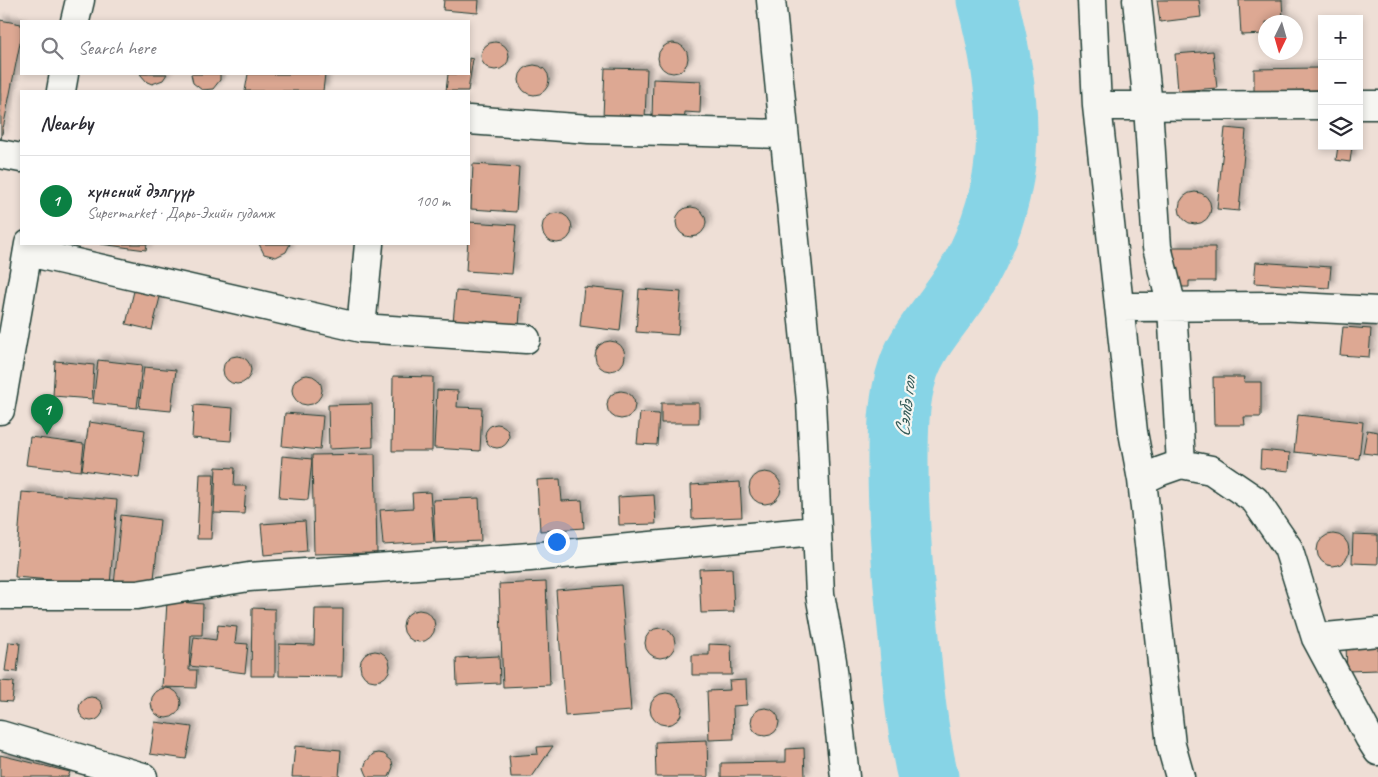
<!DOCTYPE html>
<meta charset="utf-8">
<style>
:root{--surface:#fff;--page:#f2f2f3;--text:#2b2b33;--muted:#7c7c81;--line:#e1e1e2;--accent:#0b8043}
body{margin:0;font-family:Caveat,sans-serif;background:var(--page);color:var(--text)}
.controls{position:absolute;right:15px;top:15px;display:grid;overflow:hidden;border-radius:0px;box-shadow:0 2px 8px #0003}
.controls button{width:45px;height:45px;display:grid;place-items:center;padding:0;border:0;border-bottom:1px solid var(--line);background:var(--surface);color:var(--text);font:25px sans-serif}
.compass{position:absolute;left:1258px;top:15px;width:45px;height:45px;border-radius:50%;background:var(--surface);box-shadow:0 2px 8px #0003;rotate:185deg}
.you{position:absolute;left:556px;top:541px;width:18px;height:18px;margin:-12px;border:4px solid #fff;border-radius:50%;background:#1a73e8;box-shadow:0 0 0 8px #1a73e833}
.badge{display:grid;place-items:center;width:32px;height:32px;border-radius:50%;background:var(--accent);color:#fff;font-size:16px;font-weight:700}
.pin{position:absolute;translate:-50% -41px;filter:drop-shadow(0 1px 2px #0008)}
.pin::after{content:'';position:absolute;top:26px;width:18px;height:15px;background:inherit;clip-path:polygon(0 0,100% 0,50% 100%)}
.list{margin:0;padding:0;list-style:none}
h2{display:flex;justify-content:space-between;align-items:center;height:65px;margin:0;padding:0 20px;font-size:21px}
h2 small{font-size:16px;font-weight:400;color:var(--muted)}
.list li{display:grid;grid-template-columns:32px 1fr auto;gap:15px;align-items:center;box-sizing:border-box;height:90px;padding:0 20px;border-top:1px solid var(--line)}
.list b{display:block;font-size:19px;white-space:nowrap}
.list p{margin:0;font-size:16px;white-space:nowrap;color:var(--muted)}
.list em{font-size:16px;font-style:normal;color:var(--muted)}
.icon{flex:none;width:28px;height:28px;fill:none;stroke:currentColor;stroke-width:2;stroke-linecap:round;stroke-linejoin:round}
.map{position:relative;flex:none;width:1378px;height:777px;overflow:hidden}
.search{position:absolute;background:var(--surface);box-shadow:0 2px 8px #0003;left:20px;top:20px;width:450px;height:55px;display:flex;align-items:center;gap:12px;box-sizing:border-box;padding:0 18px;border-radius:0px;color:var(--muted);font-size:19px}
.panel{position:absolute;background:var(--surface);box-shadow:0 2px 8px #0003;left:20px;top:90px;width:450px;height:155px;border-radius:0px}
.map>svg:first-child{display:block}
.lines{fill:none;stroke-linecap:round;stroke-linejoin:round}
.river{stroke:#87d4e6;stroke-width:61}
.building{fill:#dda893;stroke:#1f3d34;filter:url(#shadow)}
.minor-casing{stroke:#1f3d34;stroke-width:31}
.secondary-casing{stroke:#1f3d34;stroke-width:31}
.minor{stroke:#f6f6f2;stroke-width:28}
.secondary{stroke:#f6f6f2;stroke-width:28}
.labels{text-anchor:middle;stroke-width:4.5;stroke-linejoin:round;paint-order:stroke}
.water-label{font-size:21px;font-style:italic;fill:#345b58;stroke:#f6f6f2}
</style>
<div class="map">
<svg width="1378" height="777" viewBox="0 0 1378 777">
<defs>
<filter id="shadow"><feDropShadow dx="4.5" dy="-4.5" stdDeviation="2.5" flood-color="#0004"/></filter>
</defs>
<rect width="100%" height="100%" fill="#eedfd6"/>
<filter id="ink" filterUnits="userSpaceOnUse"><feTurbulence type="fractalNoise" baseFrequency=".02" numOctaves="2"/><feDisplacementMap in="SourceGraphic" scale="10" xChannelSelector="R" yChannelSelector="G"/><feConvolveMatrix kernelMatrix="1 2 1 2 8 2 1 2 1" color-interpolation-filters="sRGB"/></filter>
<g filter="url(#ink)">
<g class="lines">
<path class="river" d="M928,777C917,731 913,684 909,637C903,579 898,521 898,463C898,432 898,400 908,370C918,337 951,306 968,275C1020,182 1013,99 987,0"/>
</g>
<path class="building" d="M444,0H479L478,13L443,10Z
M1157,0H1199L1201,17L1160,22Z
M1239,0H1282L1283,22H1266V34L1241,35Z
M0,20L21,24V38L1,139Z
M481 56a14 14 0 1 1 28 0a14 14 0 1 1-28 0Z
M658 58a15 15 0 1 1 30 0a15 15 0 1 1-30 0Z
M1213,51L1217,88L1178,91L1175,54Z
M469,58L473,59L468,91H446L448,74H469Z
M519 80a15 15 0 1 1 30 0a15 15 0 1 1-30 0Z
M605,68L647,69L645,119L603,117Z
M1319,68V90L1254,91V69Z
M140,74H167L163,80L152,84L147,82Z
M191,74H220V80L213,89L202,90L193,83Z
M248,74H325L323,91H245Z
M653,79L701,81L700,113L685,112L684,123L652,119Z
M1225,128L1246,130L1239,211L1217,209Z
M1338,146H1352L1350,162L1336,160Z
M473,164L519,167L516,212L471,209Z
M1179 208a16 16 0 1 1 32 0a16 16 0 1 1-32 0Z
M676 222a15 15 0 1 1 30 0a15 15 0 1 1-30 0Z
M542 228a15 15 0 1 1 30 0a15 15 0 1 1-30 0Z
M469,222L516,225L512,274L466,271Z
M100,244H147L146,250Z
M259,244H290L286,252L276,257L264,254Z
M1173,247H1215V281H1189V287H1173Z
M1256,262L1331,267L1329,288L1254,283Z
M584,287L624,291L620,331L580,326Z
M639,289L681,292L678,335L636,332Z
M134,291L160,297L152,330L126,324Z
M456,291L521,297L519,327L453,322Z
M1343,327L1371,329L1369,357L1340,355Z
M595 356a15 15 0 1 1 30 0a15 15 0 1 1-30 0Z
M223 370a14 14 0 1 1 28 0a14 14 0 1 1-28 0Z
M98,360L142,365L137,408L93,403Z
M55,361L94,365L92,399L53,396Z
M144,367L176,370L171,411L139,408Z
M292 390a15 15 0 1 1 30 0a15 15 0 1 1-30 0Z
M393,376L433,377L432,451H392Z
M1213,377H1245L1244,382H1261V417H1244L1245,425H1214Z
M437,390L458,391L457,407L482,408L480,451L434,448Z
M607 405a14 14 0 1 1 28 0a14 14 0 1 1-28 0Z
M661,403H699V423H661Z
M372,404L373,447L329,449L328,405Z
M194,405L233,408L231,441L192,438Z
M285,413L323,416L320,450L282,446Z
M640,413L659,414L657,445L637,444Z
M1298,415L1363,422L1359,459L1294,452Z
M89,422L145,430L139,478L82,470Z
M485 436a12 12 0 1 1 24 0a12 12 0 1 1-24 0Z
M1367,430L1378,432V455L1363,453Z
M30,437L84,444L81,471L26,465Z
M1261,450L1290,453L1289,471L1260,468Z
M375,454L377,553L314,554L312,455Z
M282,456L312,459L308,500L279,498Z
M216,467L235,468L234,486H246L244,514L214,513Z
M749 488a16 16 0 1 1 32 0a16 16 0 1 1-32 0Z
M200,474H214L211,539H197Z
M560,479L562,501L582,500L584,528L540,531L537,480Z
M740,482L742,517L692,519L691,485Z
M22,492L117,500L110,585L15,577Z
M430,492L434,542L383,545L380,510L413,508L412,493Z
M654,495L656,524L619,525L618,497Z
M479,498L481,541L435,543L433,500Z
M121,515L160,520L154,579L114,585Z
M305,521L307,551L264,555L261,524Z
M1353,534L1378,535V564L1352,563Z
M1317 550a16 16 0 1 1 32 0a16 16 0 1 1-32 0Z
M732,568L734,612L701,613L699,569Z
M546,582L550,685L503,687L499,584Z
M621,585L631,711L565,716L556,590Z
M167,601L203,604L202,635H191L189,670H197L196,688L162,687Z
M252,608L275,609V676H251Z
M315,609H343L342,677L279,676V644L314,645Z
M403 626a16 16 0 1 1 32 0a16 16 0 1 1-32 0Z
M218,625L237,627L235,643L248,644L245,673L190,666L194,637L216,640Z
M645 643a15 15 0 1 1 30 0a15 15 0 1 1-30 0Z
M9,642L20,643L17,672L5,671Z
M709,644L731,645L732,675H692V655H709Z
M1346,645H1378V670L1347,671Z
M360 666a15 15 0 1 1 30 0a15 15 0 1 1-30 0Z
M499,656L500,683L457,685L456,658Z
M746,680L747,705L733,706L734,739L709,740L707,691L730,690L729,681Z
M0,681L14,682L12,702L0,701Z
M151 703a15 15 0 1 1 30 0a15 15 0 1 1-30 0Z
M650 709a16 16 0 1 1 32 0a16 16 0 1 1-32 0Z
M79 709a12 12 0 1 1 24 0a12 12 0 1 1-24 0Z
M751 722a14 14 0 1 1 28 0a14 14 0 1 1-28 0Z
M155,722L192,727L186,759L150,754Z
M707,740L708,777H656L655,742Z
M295,746L341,750L339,777H292Z
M553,746L532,777H511L509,756L538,754L537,747Z
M804,748L805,777H721V763L786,762V749Z
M379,753L384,754L392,761L393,767L389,777H368L366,773L364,768L366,762L373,754Z
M0,755L70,772L68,777H0Z"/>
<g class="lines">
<defs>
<path id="minor" d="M771,0L811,401L820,594L832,661L845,777
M1092,0L1097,106L1133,432L1142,480L1161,471L1181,464L1211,470L1255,500L1288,548L1316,638L1369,737L1378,751
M1137,0L1148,106L1157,247L1172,307L1181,464
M1359,105H1378
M1097,106L1322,105
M469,120L589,129L784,134
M0,154L21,158
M28,252L361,328L526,339
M1119,307L1277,306L1378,311
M361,328L369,244
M1142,480L1171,745L1180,777
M0,595H137L249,577L530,557L816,531
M1316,638L1378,632
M0,735L143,777"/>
<path id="secondary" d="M75,21L80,0
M61,91L64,74
M0,410L29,244"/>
</defs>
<use href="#minor" class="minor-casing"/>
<use href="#secondary" class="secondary-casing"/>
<use href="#minor" class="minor"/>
<use href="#secondary" class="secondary"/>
</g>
</g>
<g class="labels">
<g class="water-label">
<text transform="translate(905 407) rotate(-83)" y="7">Сэлбэ гол</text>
</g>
</g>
</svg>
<div class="controls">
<button>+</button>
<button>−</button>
<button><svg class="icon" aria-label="layers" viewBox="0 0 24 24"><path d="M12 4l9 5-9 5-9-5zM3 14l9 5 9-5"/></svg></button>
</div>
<svg class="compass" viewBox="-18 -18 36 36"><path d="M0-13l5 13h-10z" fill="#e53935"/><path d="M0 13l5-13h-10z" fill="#7c7c81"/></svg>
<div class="you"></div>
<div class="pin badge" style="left:47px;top:435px">1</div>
<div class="search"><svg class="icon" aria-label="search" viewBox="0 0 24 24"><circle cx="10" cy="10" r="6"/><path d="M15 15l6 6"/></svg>Search here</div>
<section class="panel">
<h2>Nearby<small></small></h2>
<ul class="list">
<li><span class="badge">1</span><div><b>хүнсний дэлгүүр</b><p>Supermarket · Дарь-Эхийн гудамж</p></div><em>100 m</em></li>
</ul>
</section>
</div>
